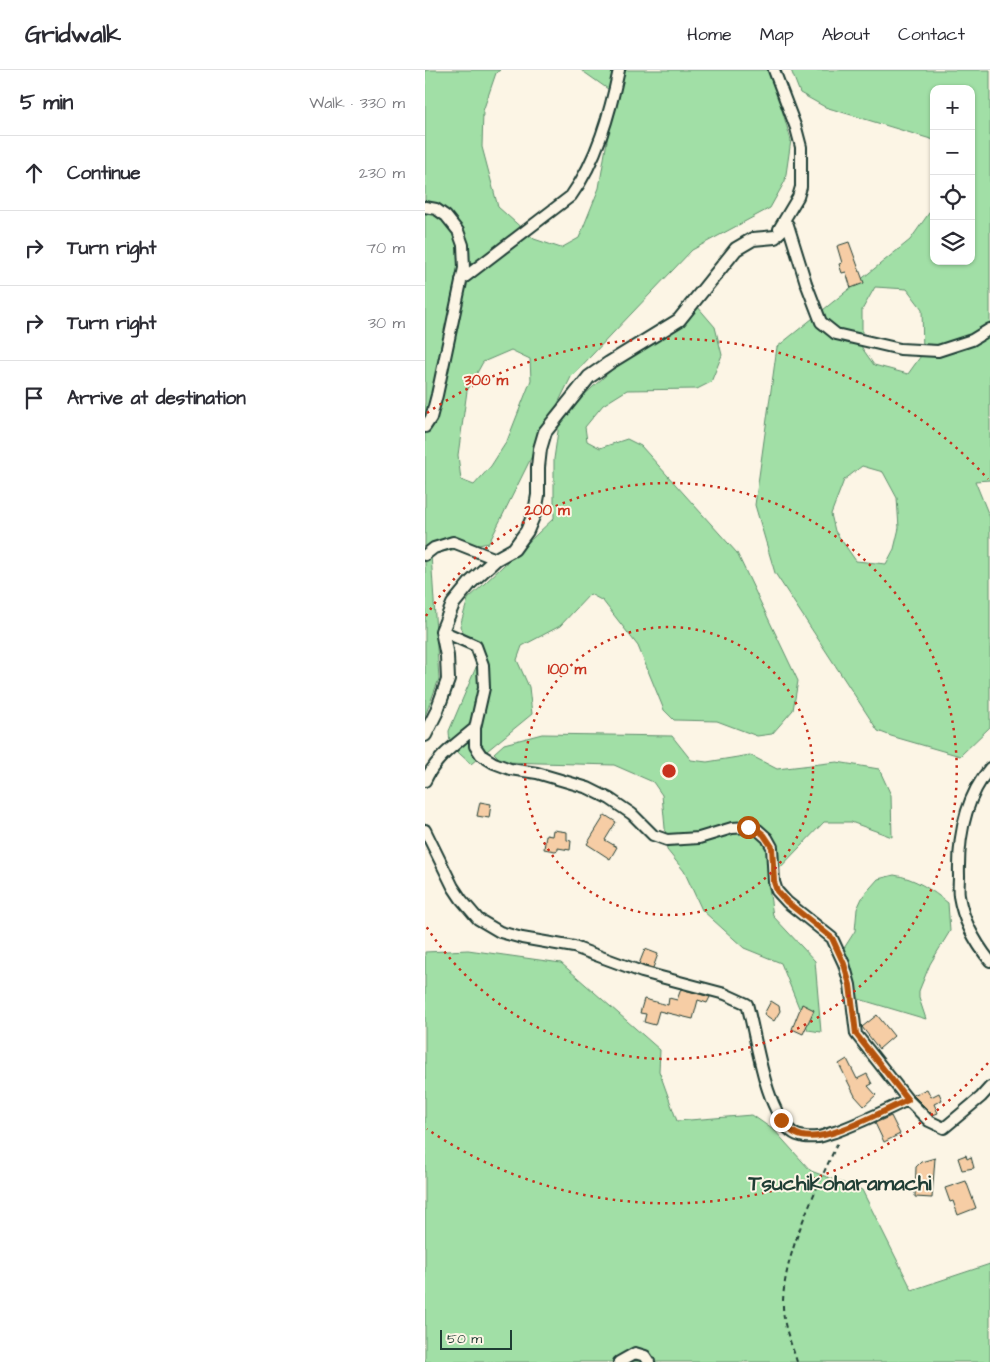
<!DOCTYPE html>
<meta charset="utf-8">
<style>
:root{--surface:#fff;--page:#f7f7f7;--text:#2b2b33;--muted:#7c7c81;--line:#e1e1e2}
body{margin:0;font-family:"Architects Daughter",sans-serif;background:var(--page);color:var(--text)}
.controls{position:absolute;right:15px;top:15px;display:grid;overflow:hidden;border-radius:10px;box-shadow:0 1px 4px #0004}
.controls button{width:45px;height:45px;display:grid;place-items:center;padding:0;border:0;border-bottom:1px solid var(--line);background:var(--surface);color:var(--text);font:25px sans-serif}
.scale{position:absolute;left:15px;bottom:12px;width:72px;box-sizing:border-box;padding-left:5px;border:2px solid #1f3d34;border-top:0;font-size:14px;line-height:18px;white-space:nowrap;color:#1f3d34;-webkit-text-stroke:4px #fcf5e5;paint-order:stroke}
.stop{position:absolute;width:15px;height:15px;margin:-11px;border:4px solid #b45309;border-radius:50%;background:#fff}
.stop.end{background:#b45309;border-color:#fff;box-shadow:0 1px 5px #0008}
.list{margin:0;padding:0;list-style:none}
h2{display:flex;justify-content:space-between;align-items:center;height:65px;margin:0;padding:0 20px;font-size:21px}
h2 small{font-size:16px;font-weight:400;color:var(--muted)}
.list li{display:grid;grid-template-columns:32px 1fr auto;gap:15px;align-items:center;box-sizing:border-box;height:75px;padding:0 20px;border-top:1px solid var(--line)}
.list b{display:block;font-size:19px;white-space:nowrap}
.list em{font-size:16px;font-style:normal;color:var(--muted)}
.icon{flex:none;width:28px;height:28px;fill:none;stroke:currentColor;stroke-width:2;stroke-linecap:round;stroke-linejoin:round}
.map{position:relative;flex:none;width:565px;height:1292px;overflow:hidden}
header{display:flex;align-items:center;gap:30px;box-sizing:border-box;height:70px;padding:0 25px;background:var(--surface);border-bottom:1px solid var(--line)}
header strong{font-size:24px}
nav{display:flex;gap:28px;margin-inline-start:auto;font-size:18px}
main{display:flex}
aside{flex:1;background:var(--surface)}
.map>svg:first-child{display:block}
.green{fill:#a1dfa6;stroke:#608e6d;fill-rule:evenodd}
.building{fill:#f6cda5;stroke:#1f3d34}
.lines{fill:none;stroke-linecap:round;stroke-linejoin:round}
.minor-casing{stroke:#1f3d34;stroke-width:14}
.tertiary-casing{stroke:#1f3d34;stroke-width:16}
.path{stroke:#1f3d34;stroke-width:2;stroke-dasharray:5 4;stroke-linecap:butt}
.minor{stroke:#fcf5e5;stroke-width:10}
.tertiary{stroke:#fcf5e5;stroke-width:12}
.route{stroke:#b45309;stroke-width:6}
.ring{fill:none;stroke:#c8321e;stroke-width:2.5;stroke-dasharray:2.5 5}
.labels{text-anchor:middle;stroke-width:4;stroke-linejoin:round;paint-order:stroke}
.quarter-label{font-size:21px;font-weight:bold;fill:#1f3d34;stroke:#fcf5e5}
.centre{fill:#c8321e;stroke:#fcf5e5;stroke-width:2.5}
.ring-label{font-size:15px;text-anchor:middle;font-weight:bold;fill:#c8321e;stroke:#fcf5e5;stroke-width:4;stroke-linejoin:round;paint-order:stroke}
</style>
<header>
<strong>Gridwalk</strong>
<nav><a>Home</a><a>Map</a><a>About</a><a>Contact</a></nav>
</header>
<main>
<aside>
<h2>5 min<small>Walk · 330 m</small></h2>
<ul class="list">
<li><svg class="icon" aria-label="ahead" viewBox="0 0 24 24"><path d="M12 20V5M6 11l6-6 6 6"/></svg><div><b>Continue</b></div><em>230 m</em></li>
<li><svg class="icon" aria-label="right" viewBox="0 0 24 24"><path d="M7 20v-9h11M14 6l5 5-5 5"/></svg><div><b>Turn right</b></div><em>70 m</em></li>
<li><svg class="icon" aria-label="right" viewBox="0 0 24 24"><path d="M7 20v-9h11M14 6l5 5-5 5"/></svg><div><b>Turn right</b></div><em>30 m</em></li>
<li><svg class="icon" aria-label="arrive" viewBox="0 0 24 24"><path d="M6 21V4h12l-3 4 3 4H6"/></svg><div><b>Arrive at destination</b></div></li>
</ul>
</aside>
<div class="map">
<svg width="565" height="1292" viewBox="0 0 565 1292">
<rect width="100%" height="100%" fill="#fcf5e5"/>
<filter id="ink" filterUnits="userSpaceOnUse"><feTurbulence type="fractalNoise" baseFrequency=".02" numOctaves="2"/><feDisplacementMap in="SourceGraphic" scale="10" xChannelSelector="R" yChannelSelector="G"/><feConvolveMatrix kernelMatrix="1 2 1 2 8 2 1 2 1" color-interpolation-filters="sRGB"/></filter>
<g filter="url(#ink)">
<path class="green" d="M0,0H75L71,3L58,41L57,77L73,137L109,169L136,178L154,168L174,118L190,24L156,0H345L366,70L360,111L345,138L267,180L146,307L64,473L6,484L14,609L0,646ZM86,280L105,289L106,310L82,371L66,396L49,415L36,410L33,385L42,321L58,292Z
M366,0H565V410L550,411L565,448V657L535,686L466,666L453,661L350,503L330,435L352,277L485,170L509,136V191H546V19H509V70L400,37L375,23ZM450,217L482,219L497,239L498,283L483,304L449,295L437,278V240ZM437,396L458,402L472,428L474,458L469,479L461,494L431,491L410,461L406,444L419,410Z
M272,236L290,257L297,285L286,312L272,319L202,320L178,335L160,357L162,371L175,378L202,369L216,376L312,483L373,611L368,640L347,664L332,666L292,651L249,650L239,640L213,576L178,531L165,524L135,556L97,576L92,590L104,617L107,644L46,694L25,675L24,661L52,595L35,556L43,529L129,448V389L135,347L224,266Z
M117,664L247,666L266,690L282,692L325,685L352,699L412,692L454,699L466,725L467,767L426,752H399L349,804L344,818L348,846L390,891L396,962L383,960L356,893L319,878L277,840L259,801L242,780L237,725L228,712L189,695L78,692L69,683L79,674Z
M469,805C490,808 507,820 523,833L525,861L505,894L494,921V928L501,949L427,927L414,886L430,861L432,839L438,826L453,809Z
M43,880L136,893L235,980L234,1001L252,1051L327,1045L350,1061L386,1101L437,1120L487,1220L565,1194V1292H0V882Z"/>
<path class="building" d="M424,172L439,213L426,218L421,202L417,203L414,194L417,193L412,176Z
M55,732L66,734L64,748L52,746Z
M180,745L191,752L180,770L192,777L185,789L162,774Z
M128,760L142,762V770L146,771L145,780L133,778V780L130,781L119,779L121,765L127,766Z
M220,879L233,884L228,898L214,894Z
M256,919L285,927L282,933L273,930L268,949L234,941L230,955L219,952L221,944L215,943L219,929L243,935L244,928L252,930Z
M346,931L354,936L355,941L349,951L339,944Z
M377,934L389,940L378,964L367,959Z
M452,945L469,966L454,979L437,957Z
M422,989L432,1009L442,1004L447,1014L443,1016L451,1025L439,1036L430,1026L414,994Z
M502,1019L506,1027L514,1023L517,1030L509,1034L513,1043L508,1045L488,1025Z
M466,1046L475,1064L459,1072L450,1053Z
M541,1085L542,1089L546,1087L549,1098L537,1100L533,1088Z
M510,1088L507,1128L490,1127L491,1097L496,1092Z
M541,1111L551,1138L533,1145L528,1131L525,1132L520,1118Z"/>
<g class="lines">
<defs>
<path id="minor" d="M349,0L371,58L376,77V117L373,127L354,159
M0,137L11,139L21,146L33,161L38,175L39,198L12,325L6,348L0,357
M350,167L363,155L381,213L396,252L411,264L475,279L513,281L547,270L565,259
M36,210L146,126C172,90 185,43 194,0
M0,485L9,478L28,472L71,489
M17,561L51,576L58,595L59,618L50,658V676L56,685L69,693L85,699L112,703L163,718L185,729L207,744L228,765L242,770L274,768L307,758L323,757L333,760L342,768L347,777L349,812L352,821L362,832L407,868L419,894L425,915L431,964L483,1030L504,1051L519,1058L556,1027L565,1017
M565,698C540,728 533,768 534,806C534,813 533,820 534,826C538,850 550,872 565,891
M0,711C12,686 30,675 50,658
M0,760L28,817L36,829L53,849L75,862L97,868L149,877L217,902L300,924L322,934C332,969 339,1038 367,1062C373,1067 384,1068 392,1067C398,1067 404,1063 410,1062C435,1053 459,1041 483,1030
M194,1292L210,1283L220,1286L224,1292"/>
<path id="tertiary" d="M0,665L11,643L23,610L22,586L17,561L28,534L46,512L71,489L89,479L102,461L110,442L113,425V397L115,379L120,362L164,307L184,293L254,250L311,179L328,169L350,167"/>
</defs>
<use href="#minor" class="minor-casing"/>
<use href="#tertiary" class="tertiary-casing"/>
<path class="path" d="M372,1292C368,1278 361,1263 359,1248C351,1197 392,1118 413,1072"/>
<use href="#minor" class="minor"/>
<use href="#tertiary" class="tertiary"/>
</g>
</g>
<g class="lines" filter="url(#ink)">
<path class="route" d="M323,757L333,760L339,765L347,777L349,812L352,821L362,832L407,868L419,894L425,915L431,964L483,1030C457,1041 404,1072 377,1066C368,1064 362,1057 356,1050"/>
</g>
<g class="ring">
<circle cx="244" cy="701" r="144"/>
<path d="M1 546A288 288 0 1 1 1 856"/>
<path d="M563 993A432 432 0 0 1 2 1059M2 343A432 432 0 0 1 563 409"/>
</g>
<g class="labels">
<g class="quarter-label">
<text x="415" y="1120">Tsuchikoharamachi</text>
</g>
</g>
<circle cx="244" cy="701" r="8" class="centre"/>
<g class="ring-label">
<text x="61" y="315">300 m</text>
<text x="122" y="445">200 m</text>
<text x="142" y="604">100 m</text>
</g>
</svg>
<div class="controls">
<button>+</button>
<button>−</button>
<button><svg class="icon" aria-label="locate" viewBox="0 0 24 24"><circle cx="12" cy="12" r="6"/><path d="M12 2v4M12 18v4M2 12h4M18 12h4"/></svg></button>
<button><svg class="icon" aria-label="layers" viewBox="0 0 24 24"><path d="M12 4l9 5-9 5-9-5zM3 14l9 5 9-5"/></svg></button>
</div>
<div class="scale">50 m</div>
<div class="stop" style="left:323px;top:757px"></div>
<div class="stop end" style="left:356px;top:1050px"></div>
</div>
</main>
